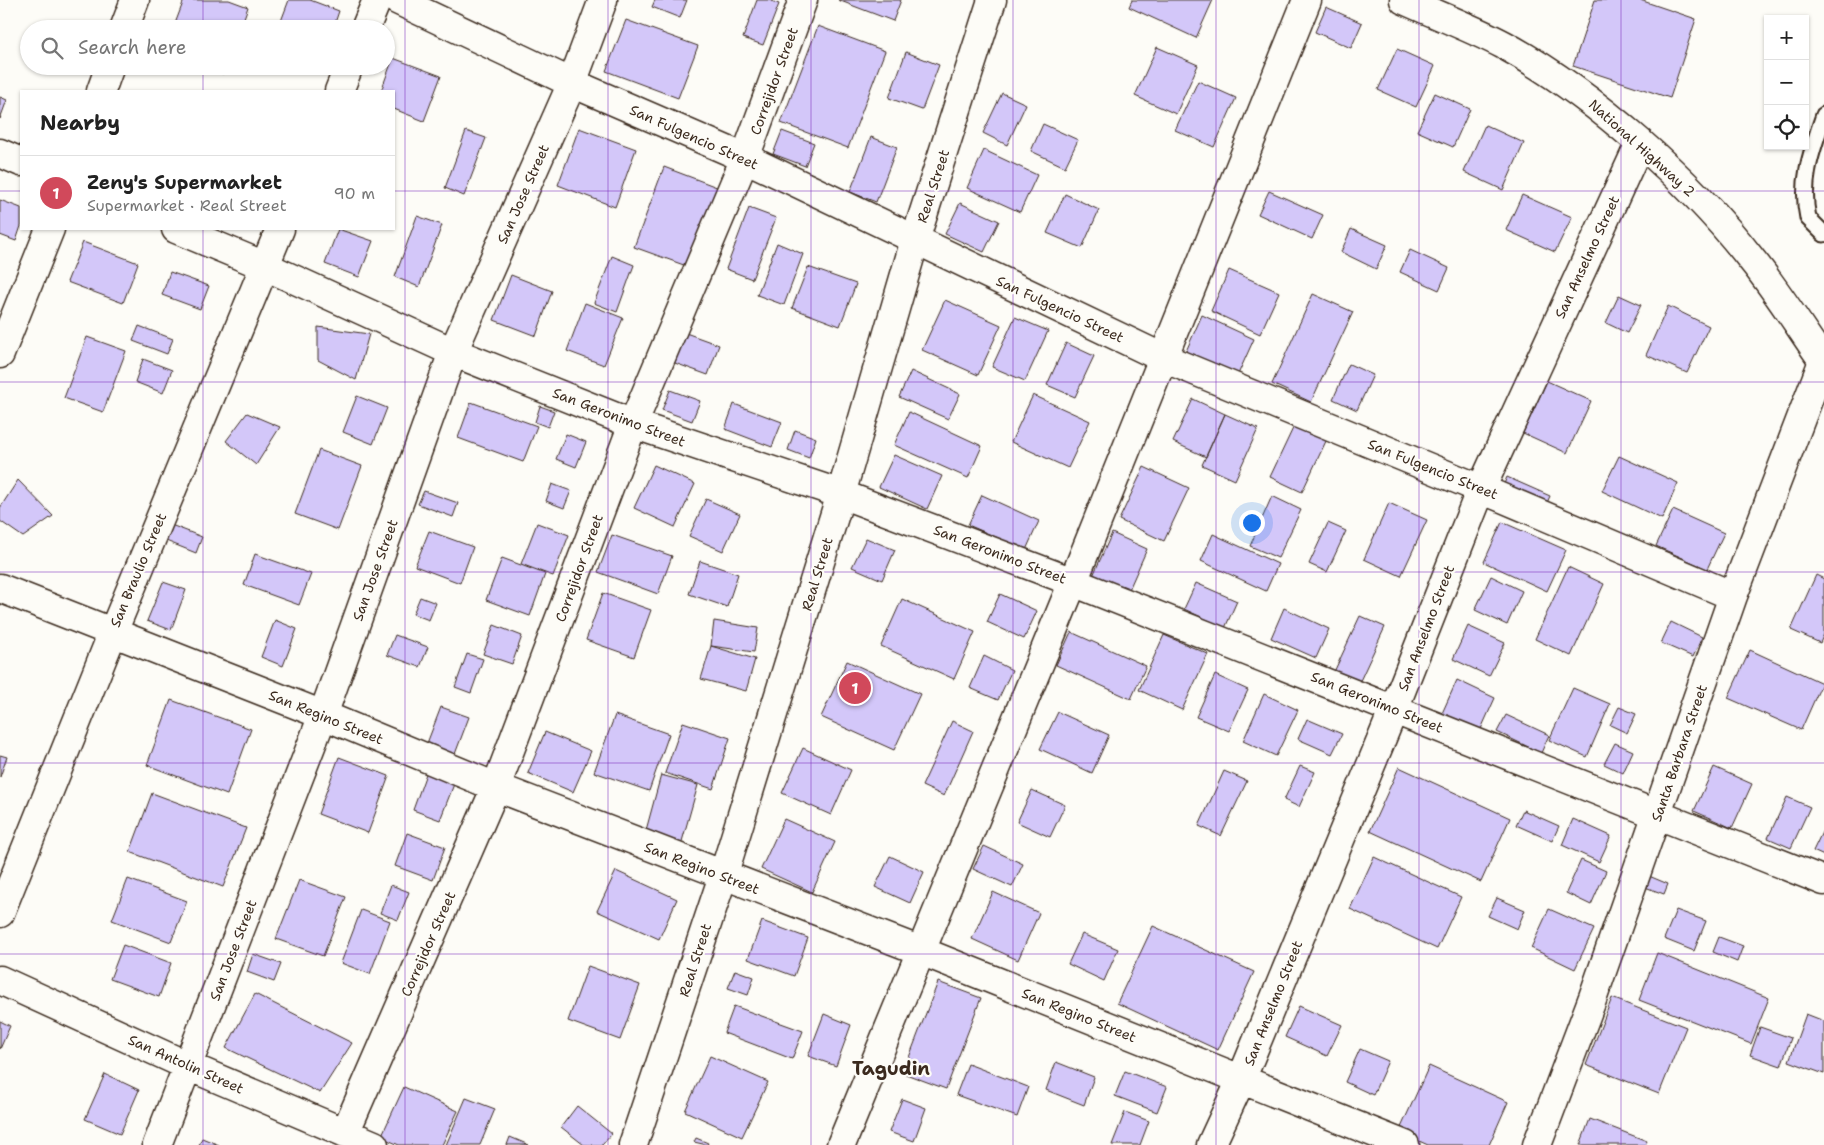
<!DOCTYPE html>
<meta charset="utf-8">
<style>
:root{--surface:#fff;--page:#f2f2f2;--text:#222;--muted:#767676;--line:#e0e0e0;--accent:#d1495b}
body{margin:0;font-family:"Shantell Sans",sans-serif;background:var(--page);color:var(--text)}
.controls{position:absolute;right:15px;top:15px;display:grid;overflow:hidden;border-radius:0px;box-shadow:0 1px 4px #0004}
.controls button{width:45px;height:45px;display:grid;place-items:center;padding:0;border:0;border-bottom:1px solid var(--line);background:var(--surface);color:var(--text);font:25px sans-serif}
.you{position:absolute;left:1251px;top:522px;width:18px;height:18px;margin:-12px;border:4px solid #fff;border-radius:50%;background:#1a73e8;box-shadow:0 0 0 8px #1a73e833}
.badge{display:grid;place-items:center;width:32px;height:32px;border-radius:50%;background:var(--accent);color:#fff;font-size:16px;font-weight:700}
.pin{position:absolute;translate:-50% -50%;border:2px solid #fff;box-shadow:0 1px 5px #0006}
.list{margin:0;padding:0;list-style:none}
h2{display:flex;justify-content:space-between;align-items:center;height:65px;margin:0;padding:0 20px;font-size:21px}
h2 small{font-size:16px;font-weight:400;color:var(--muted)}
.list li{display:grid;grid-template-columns:32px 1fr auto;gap:15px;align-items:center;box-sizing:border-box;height:75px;padding:0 20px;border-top:1px solid var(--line)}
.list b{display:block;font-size:19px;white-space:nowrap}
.list p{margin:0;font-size:16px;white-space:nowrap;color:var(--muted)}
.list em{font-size:16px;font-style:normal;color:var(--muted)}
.icon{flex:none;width:28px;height:28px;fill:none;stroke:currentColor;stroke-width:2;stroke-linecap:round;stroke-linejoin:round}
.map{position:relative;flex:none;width:1824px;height:1145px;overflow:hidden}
.search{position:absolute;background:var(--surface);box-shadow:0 1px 4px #0004;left:20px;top:20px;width:375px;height:55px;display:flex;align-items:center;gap:12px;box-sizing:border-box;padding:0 18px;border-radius:28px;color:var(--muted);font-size:19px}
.panel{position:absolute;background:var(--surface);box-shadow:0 1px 4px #0004;left:20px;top:90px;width:375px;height:140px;border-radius:0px}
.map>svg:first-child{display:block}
.building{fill:#d3c7f9;stroke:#3b2a1e}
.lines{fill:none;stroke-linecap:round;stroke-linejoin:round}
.service-casing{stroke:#3b2a1e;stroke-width:19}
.minor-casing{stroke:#3b2a1e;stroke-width:31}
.trunk-casing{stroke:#3b2a1e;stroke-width:31}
.service{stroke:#fdfcf7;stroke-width:15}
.minor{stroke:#fdfcf7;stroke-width:28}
.trunk{stroke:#fdfcf7;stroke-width:28}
.grid{fill:none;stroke:#7b2cbf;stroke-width:1;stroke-opacity:0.55}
.labels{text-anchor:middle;stroke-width:4.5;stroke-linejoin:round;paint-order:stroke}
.street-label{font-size:14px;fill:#3b2a1e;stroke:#fdfcf7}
.district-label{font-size:19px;font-weight:bold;fill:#3b2a1e;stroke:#fdfcf7}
</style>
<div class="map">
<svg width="1824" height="1145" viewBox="0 0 1824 1145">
<rect width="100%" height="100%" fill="#fdfcf7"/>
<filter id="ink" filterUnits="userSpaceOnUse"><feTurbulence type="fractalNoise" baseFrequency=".02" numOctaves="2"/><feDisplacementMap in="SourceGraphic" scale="10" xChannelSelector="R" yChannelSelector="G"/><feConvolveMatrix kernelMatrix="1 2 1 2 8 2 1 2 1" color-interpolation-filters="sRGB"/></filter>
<g filter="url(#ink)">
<path class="building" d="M184,0H229L248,7L240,29H173Z
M289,0H310L339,11L333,29H278Z
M655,0H687L680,18L652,7Z
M757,0H769L779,4L763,45L743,38Z
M838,0H901L893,21Z
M1132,0H1213L1196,38L1129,7Z
M1595,0H1640L1696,19L1670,98L1573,66Z
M1326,7L1362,23L1351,48L1315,32Z
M626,20L698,46L678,98L606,71Z
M818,26L885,51L848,148L781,123Z
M1157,47L1198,65L1176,114L1135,96Z
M1397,49L1435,66L1416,107L1378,90Z
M906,52L939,65L922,110L889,98Z
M393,58L441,76L424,121L394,109V91H381Z
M204,66H226L223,74Z
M1198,81L1236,98L1214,147L1175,130Z
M1002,93L1026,104L1007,145L983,133Z
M1435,93L1470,109L1453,147L1417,131Z
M0,97L7,100L0,119Z
M1043,124L1078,140L1065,167L1031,151Z
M1485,125L1524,143L1503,190L1464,172Z
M579,128L636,149L615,207L558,185Z
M466,131L486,138L464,196L445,188Z
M782,131L814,143L805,166L773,154Z
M871,137L897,147L876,202L850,192Z
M984,150L1037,175L1020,212L967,188Z
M664,167L722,189L692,268L634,247Z
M1269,191L1323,215L1312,239L1258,214Z
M1065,194L1099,210L1082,248L1047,233Z
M1522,195L1572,217L1555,252L1506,230Z
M0,200L21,208V226L16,241L0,235Z
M960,203L999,221L984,252L945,234Z
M749,208L776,218L752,279L726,269Z
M417,216L442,225L419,287L395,277Z
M338,229L373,241L359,277L325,264Z
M1351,229L1387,245L1376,269L1341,252Z
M83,242L138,263L123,303L67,282Z
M777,243L803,254L784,305L757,295Z
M1410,250L1449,268L1439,290L1400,272Z
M612,256L634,265L617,312L594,303Z
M808,267L856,284L840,326L792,308Z
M1229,270L1279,292L1260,334L1211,311Z
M170,272L209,286L200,309L162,295Z
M511,275L552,291L536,336L494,320Z
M1313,294L1353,312L1311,402L1272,384Z
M1619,295L1641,305L1627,333L1606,323Z
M945,300L1001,325L978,375L922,350Z
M585,303L623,318L604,365L567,351Z
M1668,306L1709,326L1687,373L1646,355Z
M1202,315L1254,339L1235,381L1183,358Z
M1015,317L1048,331L1025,381L992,367Z
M139,326L173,339L167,354L133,341Z
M318,327L369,334L356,380L318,360Z
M683,332L719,345L708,375L672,362Z
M87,337L126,351L103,412L64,398Z
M1066,343L1094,356L1075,397L1047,385Z
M143,359L172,370L163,393L135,382Z
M1349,364L1373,375L1357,410L1333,399Z
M911,371L960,394L948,419L899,397Z
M1547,381L1591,401L1567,453L1523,433Z
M670,390L700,401L692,421L662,410Z
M1033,395L1090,421L1068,468L1011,442Z
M357,396L387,408L373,444L343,432Z
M1193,399L1225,414L1206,457L1173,442Z
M471,402L537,426L523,462L458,438Z
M734,404L782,422L772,447L725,429Z
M540,406L554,411L548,427L535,422Z
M909,412L982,446L968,478L894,445Z
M247,413L280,427L256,465L226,441Z
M1225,414L1258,429L1235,480L1202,465Z
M1295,424L1327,439L1302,492L1270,477Z
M795,430L816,438L809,458L788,450Z
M566,434L586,442L576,467L556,459Z
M319,450L362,466L338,530L295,514Z
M894,455L942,476L927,509L879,487Z
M1619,456L1678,483L1662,519L1602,491Z
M654,465L695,484L675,527L634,508Z
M1144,467L1189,488L1164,541L1119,520Z
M1507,477L1550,496L1542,514L1499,495Z
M18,480L53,516L23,537L0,521V508Z
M552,484L571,491L564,508L546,501Z
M424,491L458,503L453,517L418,504Z
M982,495L1039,521L1026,550L968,525Z
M1272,496L1301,510L1278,558L1250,546Z
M706,499L740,514L723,551L689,536Z
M1389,503L1427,520L1401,576L1364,559Z
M1673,510L1724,533L1707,569L1656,546Z
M1502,522L1566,550L1547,591L1484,562Z
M537,523L569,535L553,576L521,564Z
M1328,523L1346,531L1327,572L1309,564Z
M171,525L202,537L196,553L166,541Z
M429,531L473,547L460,583L415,566Z
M1112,533L1147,549L1127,594L1092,578Z
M1213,534L1278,564L1266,591L1201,561Z
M612,535L672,556L658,594L598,572Z
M866,538L895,550L882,580L852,567Z
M255,554L311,574L299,605L244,585Z
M502,558L545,574L530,616L486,600Z
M700,561L738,574L727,607L689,594Z
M1568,567L1604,584L1571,656L1535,639Z
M1816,575L1824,579V634L1820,643L1791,630Z
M1491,576L1522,591L1507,625L1475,610Z
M163,582L186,590L171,630L147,621Z
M1196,583L1237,601L1225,628L1184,609Z
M603,593L651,610L634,657L586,640Z
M1000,594L1037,611L1024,639L987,622Z
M420,597L436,603L429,620L413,614Z
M902,599L975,632L954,679L881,646Z
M1284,608L1329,629L1316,658L1271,638Z
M1360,616L1385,627L1359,683L1334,672Z
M275,620L297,629L283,666L261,657Z
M714,621L758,628L754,652L711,646Z
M1671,622L1702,637L1693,657L1661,643Z
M494,625L522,636L512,664L483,654Z
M1468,626L1505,643L1489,676L1453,659Z
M1071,632L1146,666L1131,699L1056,665Z
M395,635L428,647L420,667L387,655Z
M1164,635L1208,654L1182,710L1139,690Z
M711,646L755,659L746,691L701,679Z
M1750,650L1822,683L1801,730L1728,698Z
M467,654L483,659L471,693L455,687Z
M984,656L1012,670L998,700L970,688Z
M847,661L920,694L894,750L821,717Z
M1215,675L1248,690L1229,731L1196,717Z
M1457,680L1495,698L1477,738L1439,720Z
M1573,688L1610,704L1587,757L1549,740Z
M1264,694L1298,710L1276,756L1243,741Z
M171,700L251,729L227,795L147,765Z
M441,707L469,717L452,762L424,751Z
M1619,707L1636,714L1627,733L1610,725Z
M1058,712L1109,735L1092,773L1040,749Z
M615,715L669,734L649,791L594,772Z
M1506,715L1549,735L1541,753L1497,732Z
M1307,719L1342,734L1332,754L1298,739Z
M952,721L973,731L944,796L922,786Z
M683,722L730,738L713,789L665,773Z
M545,732L591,751L573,792L528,773Z
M1615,743L1633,751L1623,773L1604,764Z
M803,748L851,770L831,815L782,793Z
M0,755L7,757L0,777Z
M339,757L389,776L368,833L318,814Z
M1300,766L1315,772L1299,807L1284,800Z
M1399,767L1510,818L1481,882L1370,831Z
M1714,767L1752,784L1732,828L1694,811Z
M428,768L456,779L440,820L413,810Z
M1224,771L1247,781L1221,836L1199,826Z
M661,775L698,785L681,845L645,834Z
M1032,790L1065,805L1050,837L1017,822Z
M152,793L246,828L223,887L130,852Z
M1787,797L1810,807L1791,848L1768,838Z
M1523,810L1559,826L1552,841L1516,825Z
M784,819L835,842L812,892L761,869Z
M1573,819L1611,836L1599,862L1562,845Z
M1824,828V856L1813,851Z
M407,833L445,847L433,880L395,866Z
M984,846L1023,864L1012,887L973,869Z
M890,856L924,872L910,903L875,887Z
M1374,857L1461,897L1437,949L1350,909Z
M1581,860L1606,871L1591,905L1566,893Z
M616,871L677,899L659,939L597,911Z
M1649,876L1668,884L1664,894L1645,887Z
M128,879L187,901L171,942L112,920Z
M299,880L346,897L323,956L276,939Z
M391,885L409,892L398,920L380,913Z
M993,892L1039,913L1018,960L972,939Z
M1497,898L1525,910L1517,929L1488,916Z
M1549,909L1594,929L1575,969L1531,948Z
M361,910L390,921L370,974L341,963Z
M1676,910L1706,921L1694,951L1664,939Z
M762,921L808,938L794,976L748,959Z
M1153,926L1254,972L1218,1050L1117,1003Z
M1082,934L1118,949L1104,981L1068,964Z
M1719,937L1743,946L1737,962L1713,952Z
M123,945L171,963L159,997L110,979Z
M1657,953L1769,998L1751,1044L1639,1000Z
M253,954L281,964L274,982L247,972Z
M588,966L640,985L620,1040L568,1021Z
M735,970L754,977L748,995L728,988Z
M938,982L981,998L946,1089L903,1073Z
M255,994L352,1043L320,1093L226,1048Z
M1612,998L1686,1027L1659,1094L1586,1065Z
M734,1006L803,1031L792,1059L724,1033Z
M1299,1006L1342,1025L1327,1056L1285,1037Z
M824,1014L851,1025L836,1066L808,1056Z
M1806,1014L1824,1021V1074L1789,1061Z
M0,1021L10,1026L0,1049Z
M1760,1027L1791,1038L1781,1066L1750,1055Z
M1360,1049L1388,1061L1373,1095L1345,1082Z
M710,1056L768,1082L742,1137L685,1111Z
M1056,1062L1094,1077L1084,1105L1046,1090Z
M968,1064L1028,1087L1017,1117L956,1095Z
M1429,1066L1508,1102L1489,1145H1428L1399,1132Z
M1125,1071L1167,1087L1157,1112L1115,1096Z
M105,1074L139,1090L120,1134L85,1119Z
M404,1087L458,1111L442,1145H399L381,1137Z
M466,1098L495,1109L480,1145H446Z
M902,1099L926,1108L914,1141L889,1132Z
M577,1106L612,1134L602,1145H584L561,1127Z
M1125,1112L1149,1121L1140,1145H1112Z
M1590,1119L1647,1141L1645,1145H1580Z
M510,1137L529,1145H507Z
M202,1138L219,1145H199Z
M696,1138L708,1143L707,1145L694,1142Z"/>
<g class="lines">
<defs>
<path id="service" d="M1824,115C1812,150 1800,181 1808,218L1824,234"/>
<path id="minor" d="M397,0L572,83L745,158L1161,357L1481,489L1733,596
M124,29L135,0
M365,29L377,0
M101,91L110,66
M339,91L349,66
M0,153L21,162
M176,229L265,266L453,352L633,424L841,494L1073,582L1824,881
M0,354L50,229
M0,588L323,715L496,787L921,951L1405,1145
M0,913L113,632L280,229
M0,980L188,1066L374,1145
M345,1133L496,787L633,424L745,158L803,0
M157,1145L323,715L453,352L572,83L603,0
M633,1145L723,876L841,494L915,240L992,0
M841,1145L1073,582L1307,0
M1211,1145L1241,1080L1394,709L1481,489L1640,143
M1537,1145L1592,1000L1733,596L1823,361"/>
<path id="trunk" d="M1404,0C1437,15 1472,28 1504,45C1592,93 1691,181 1752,260C1778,292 1800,328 1824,362"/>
</defs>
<use href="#service" class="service-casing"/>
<use href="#minor" class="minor-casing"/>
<use href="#trunk" class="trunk-casing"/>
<use href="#service" class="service"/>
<use href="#minor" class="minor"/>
<use href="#trunk" class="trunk"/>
</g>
</g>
<path class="grid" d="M203,0V29M405,0V1145M608,0V1145M811,0V1145M1013,0V1145M1216,0V1145M1419,0V1145M1621,0V1145M203,66V91M0,191H21M394,191H1824M203,229V1145M0,382H1824M0,572H1824M0,763H1824M0,954H1824"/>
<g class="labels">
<g class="street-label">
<text transform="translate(774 81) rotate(-70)" y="5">Correjidor Street</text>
<text transform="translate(694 137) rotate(24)" y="5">San Fulgencio Street</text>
<text transform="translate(1642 148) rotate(42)" y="5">National Highway 2</text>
<text transform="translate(933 186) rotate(-72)" y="5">Real Street</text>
<text transform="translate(523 194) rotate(-66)" y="5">San Jose Street</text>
<text transform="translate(1587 257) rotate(-65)" y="5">San Anselmo Street</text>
<text transform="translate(1060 309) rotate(25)" y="5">San Fulgencio Street</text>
<text transform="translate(619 417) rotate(21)" y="5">San Geronimo Street</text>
<text transform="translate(1433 469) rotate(22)" y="5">San Fulgencio Street</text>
<text transform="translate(1000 554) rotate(21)" y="5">San Geronimo Street</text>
<text transform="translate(579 568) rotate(-70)" y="5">Correjidor Street</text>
<text transform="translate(138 570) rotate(-67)" y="5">San Braulio Street</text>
<text transform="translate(375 570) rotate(-70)" y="5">San Jose Street</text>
<text transform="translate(817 574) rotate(-73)" y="5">Real Street</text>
<text transform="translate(1426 628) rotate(-69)" y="5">San Anselmo Street</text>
<text transform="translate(1377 702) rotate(22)" y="5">San Geronimo Street</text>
<text transform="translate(326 717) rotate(22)" y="5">San Regino Street</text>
<text transform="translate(1679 753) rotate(-71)" y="5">Santa Barbara Street</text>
<text transform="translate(702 868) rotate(21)" y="5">San Regino Street</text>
<text transform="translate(428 944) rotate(-66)" y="5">Correjidor Street</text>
<text transform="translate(233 950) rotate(-69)" y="5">San Jose Street</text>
<text transform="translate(695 960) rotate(-72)" y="5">Real Street</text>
<text transform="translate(1273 1003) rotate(-68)" y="5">San Anselmo Street</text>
<text transform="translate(1079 1015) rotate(22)" y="5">San Regino Street</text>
<text transform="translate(186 1064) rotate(24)" y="5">San Antolin Street</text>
</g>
<g class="district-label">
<text x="891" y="1075">Tagudin</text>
</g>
</g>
</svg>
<div class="controls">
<button>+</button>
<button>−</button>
<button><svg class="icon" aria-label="locate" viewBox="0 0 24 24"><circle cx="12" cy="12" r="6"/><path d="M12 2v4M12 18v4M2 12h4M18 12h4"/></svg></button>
</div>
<div class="you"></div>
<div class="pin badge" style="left:855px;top:688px">1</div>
<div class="search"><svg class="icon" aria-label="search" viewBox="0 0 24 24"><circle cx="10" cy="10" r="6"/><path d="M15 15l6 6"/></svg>Search here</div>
<section class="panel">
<h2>Nearby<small></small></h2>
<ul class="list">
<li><span class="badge">1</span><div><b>Zeny's Supermarket</b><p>Supermarket · Real Street</p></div><em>90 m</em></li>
</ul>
</section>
</div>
